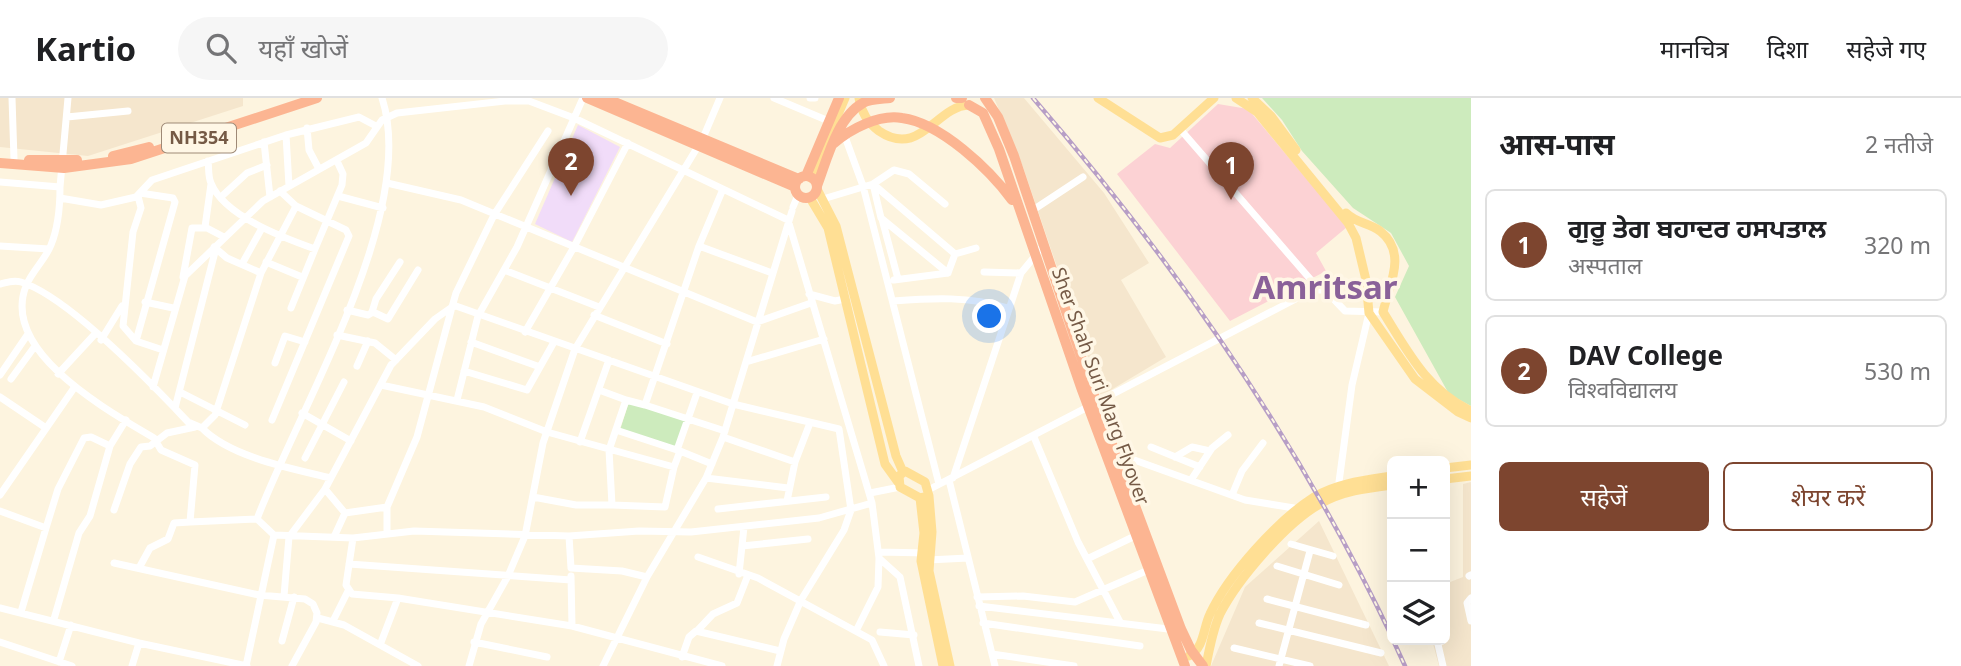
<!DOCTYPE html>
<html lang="hi">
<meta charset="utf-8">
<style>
:root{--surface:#fff;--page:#f6f6f6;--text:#202124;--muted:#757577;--line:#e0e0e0;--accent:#7d452f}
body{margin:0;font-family:"Noto Sans","Noto Sans Devanagari","Noto Sans Gurmukhi",sans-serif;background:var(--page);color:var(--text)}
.controls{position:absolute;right:21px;bottom:21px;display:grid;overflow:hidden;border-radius:10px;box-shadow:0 7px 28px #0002}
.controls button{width:63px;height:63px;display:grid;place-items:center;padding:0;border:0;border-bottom:2px solid var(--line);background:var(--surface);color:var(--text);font:35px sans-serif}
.you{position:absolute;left:990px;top:219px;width:24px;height:24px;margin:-18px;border:5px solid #fff;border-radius:50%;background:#1a73e8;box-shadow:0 0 0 10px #1a73e833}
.badge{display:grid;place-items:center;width:46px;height:46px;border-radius:50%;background:var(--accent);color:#fff;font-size:23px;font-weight:700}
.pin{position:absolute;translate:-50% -58px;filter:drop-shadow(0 2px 4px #0008)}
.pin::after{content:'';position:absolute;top:37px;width:24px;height:21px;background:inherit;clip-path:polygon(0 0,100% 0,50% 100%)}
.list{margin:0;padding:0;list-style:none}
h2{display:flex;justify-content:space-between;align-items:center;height:91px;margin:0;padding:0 28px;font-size:30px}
h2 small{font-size:23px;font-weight:400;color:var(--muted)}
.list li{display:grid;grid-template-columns:46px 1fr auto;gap:21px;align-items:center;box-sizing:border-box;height:112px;margin:0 14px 14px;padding:0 14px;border:2px solid var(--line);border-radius:10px}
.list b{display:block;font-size:26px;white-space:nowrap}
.list p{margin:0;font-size:23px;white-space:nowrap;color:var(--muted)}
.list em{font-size:23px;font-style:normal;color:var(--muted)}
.actions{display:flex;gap:14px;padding:21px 28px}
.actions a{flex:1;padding:16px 0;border:2px solid var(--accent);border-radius:10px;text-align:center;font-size:24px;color:var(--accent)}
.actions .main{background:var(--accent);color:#fff}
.icon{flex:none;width:38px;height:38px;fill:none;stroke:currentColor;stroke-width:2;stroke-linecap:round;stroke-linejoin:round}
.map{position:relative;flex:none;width:1471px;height:568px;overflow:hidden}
header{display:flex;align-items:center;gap:42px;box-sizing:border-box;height:98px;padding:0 35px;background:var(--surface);border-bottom:2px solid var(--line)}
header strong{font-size:33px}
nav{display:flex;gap:38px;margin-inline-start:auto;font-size:24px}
.search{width:490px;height:63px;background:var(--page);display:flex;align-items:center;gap:18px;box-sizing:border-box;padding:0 24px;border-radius:38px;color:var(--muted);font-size:26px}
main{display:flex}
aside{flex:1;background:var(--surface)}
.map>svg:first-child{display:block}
.residential{fill:#f5e6cd}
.education{fill:#f1dcf9}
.medical{fill:#fcd2d4}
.green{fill:#cdebbd}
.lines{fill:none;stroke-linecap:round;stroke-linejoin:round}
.minor{stroke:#fff;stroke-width:7}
.major{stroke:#ffdf94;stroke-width:9}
.highway{stroke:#fcb592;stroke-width:10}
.rail-casing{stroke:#b79ec6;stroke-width:4.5}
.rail{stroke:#fff7e6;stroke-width:2;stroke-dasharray:5;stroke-linecap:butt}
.labels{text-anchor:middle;stroke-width:7;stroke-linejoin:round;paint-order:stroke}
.shield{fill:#fff7e6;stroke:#9e8976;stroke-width:2}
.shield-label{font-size:18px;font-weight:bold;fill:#755a46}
.street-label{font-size:19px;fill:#755a46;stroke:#fff7e6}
.town-label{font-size:33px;font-weight:bold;fill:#8a6199;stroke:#fff7e6}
</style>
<header>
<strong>Kartio</strong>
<div class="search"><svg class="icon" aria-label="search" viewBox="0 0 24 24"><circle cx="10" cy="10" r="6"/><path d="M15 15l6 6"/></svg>यहाँ खोजें</div>
<nav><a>मानचित्र</a><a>दिशा</a><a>सहेजे गए</a></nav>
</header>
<main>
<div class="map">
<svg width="1471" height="568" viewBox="0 0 1471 568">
<rect width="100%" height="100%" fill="#fdf4df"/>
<path class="residential" d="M0,0H243V8L88,58L0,49Z
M994,0H1024L1104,95L1149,165L1121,182L1166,259L1101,298L1023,69Z
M1471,384V568H1439L1432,542H1445V486L1463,479V386Z
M1319,423L1389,568H1211L1245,489Z"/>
<path class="education" d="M578,27L620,49L572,144L535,126Z"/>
<path class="medical" d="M1218,6L1248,11L1347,129L1316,155L1326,173L1230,223L1117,76L1155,46L1170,50Z"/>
<path class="green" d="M1262,0H1471V308L1449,296L1395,199L1409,168L1391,135L1353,110L1302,53L1282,22Z
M629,304L685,323L676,351L620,332Z"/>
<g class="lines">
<path class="minor" d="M12,0L14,61
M774,0L831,24
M810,0H815
M67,19L128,13
M307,30L309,52L319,71
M1180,31L1318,190
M844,36L863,88L939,386
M286,37L289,88
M264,44L270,99
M208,63C209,70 208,79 211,85C224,118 284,140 315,151L342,87L343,76L337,63
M0,84L60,89L68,0
M387,85L461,102L757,224L811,205
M211,86L205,129L224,139
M60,89C60,107 58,130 51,147C45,162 32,173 26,188C0,254 109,313 154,340L161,352L195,367L190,424L257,421
M138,98L141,110L133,134L123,228L136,243L163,252
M222,98L247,75L267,67
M338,98L383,110
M60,100L101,107L136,99L152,82L286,37L359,19L376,28
M823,101L873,86L955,156L976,150
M945,106L909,76L894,72L873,86L881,120L948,175L955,156
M793,109L798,97
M1033,112L1083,79
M882,121L898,181
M0,148L49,151
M699,148L772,175
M214,149L227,160L261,175
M266,164L302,179
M242,166L262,130
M504,172L599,209
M984,174L1021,175
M183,179L192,130H205
M894,182L948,175
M0,186C8,184 14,182 21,184C67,198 154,288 188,324L202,330L215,317L261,175L296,108
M809,196L835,203L845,201
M893,203C933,200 969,198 1008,210
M145,204L173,210
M291,210L315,151
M347,212L368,217L373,214L388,221L418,172
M372,214L376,201L400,164
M594,217L667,246
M525,234L574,149L628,45
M337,237L375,245L396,262
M101,242L122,208
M136,243L175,104L173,100L140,95
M471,244L540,269
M746,264L824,241
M275,265L285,238L305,244
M357,268L368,243
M464,273L527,292L554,244
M58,276L95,236
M0,277L28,236
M11,281L35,248
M381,287L484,309L547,334L674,369L680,353L712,366
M153,289L185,178L263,103L366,45L382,22L397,15L505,3H529L574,20L788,122L872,405L819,420L691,434L639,433L569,438L414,433L353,440
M599,292L626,302
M180,294L245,327
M0,299L46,330
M457,302L478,218L517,149L583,0
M645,307L725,333
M175,310L216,150
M302,315L351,343
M272,322L349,138L346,132L296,108L280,93
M202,330C230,359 293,371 331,380
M616,332L680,353
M723,339L795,364
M1034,339L1078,444L1120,524
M580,344L609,262
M1151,349L1200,369
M677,352L697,295
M1115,355L1245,402L1294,410
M1175,359L1192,349L1210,353
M305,360L344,284
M674,369L665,409L612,407L609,352L626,302L645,307L699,148L723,91
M706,380L788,390
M953,380L1021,175L1044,147
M949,382L995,568
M1191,382L1212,350L1228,337
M1339,384L1352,287L1369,215
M325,391L345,415L387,409
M930,391L1313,192H1325L1345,213L1383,214
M870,395L900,389
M0,397L74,290
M1232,397L1242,373L1263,345
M533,399L576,407H612
M787,403L795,364L810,325
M718,411L826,399
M114,412L130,366L141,349L150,348L167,335L195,329
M0,413L46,430L58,391L84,340L91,339L110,348L126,322
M257,421L274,437L353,440L346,487L352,496L398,500L572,528L722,568
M257,421C298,312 419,114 382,0
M387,435V409L417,339L452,209L456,208L733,306L839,331L851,412L844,432L801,502L784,541L777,568
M569,438L571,470L622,473L647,479
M334,439L345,415
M1291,446L1333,458
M742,448L808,441
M879,454L927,455
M698,459L758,480L872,542L884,568
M879,460L900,479L919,568
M1087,461L1133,439
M928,462L968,460
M114,465L259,497L305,501L313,506L317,515L316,524L292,568
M349,466L571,482
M1277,468L1339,487
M139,470L150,450L168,441L174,425L190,424
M739,476L744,429
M571,478L572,528
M1469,478L1471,477
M284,498L289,439L325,391L391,267L435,221L452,209L456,195L494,117L548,33
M977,499L1023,498L1075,504L1146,473
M1471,500L1467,505L1471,523
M1267,501L1366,527
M979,508L1168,531
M0,510L139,545L247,568
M21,514L46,430
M318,520L344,527L418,568
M54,521L79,435L90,418L110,348
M333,523L348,493
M983,525L1140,548
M1259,525L1381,555
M697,533L713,516L737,505L748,477
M856,533L878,489L879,460L872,405
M880,534L914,537
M1437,542L1443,568
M282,543L294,499
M0,544L72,568
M474,544L547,559
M380,547L398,500
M1234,550L1310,568
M992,556L1074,568
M682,559L689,539L696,533L780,553
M59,564L71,527
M132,568L139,545
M246,568L274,437
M469,568L481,526L508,478L525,438L543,345L575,251L703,40L720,0
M603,568L647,479L706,380L723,339L792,113
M1279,568L1310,453"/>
<path class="major" d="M859,0C861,13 868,25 879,33C920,61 936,8 969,7
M1098,0L1160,40L1173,37L1214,0
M1236,0L1257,14L1348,125L1356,140L1366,182L1369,215L1415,281L1458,314L1471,320
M1252,0L1271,18L1296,52
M811,80L845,0
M817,91L836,128L896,358L903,374
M810,100L828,130L885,366L898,384
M1346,115C1356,125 1369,125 1380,133C1408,155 1389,187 1383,214C1408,254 1427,292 1471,313
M1445,370L1471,367
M905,373L925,384L929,398L920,400L900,389L899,378Z
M1445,381L1471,378
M929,398L932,434L929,473L950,568
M920,400L924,435L921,463L943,568
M1189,558C1204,551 1203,530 1210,516C1228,477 1278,422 1314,399C1337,385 1366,382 1392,378
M1206,568C1209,552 1213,531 1220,516C1238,481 1286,425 1320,406C1342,393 1368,390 1392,387"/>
<path class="highway" d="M587,0L795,89
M605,0L799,81
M956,0H962
M985,0L998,19L1014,58L1097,306L1181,531L1191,552L1203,568
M969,7L983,15L999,51L1082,292L1185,568
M833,46C850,31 879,16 902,20C941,25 990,72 1012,102
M113,58L149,49
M29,62H77
M0,65L64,70L131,61L317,0
M806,78L839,0
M795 89a11 11 0 1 1 22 0a11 11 0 1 1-22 0Z
M817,88C827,62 837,19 863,5C870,1 882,1 890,0"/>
<defs>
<path id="rail" d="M1033,0C1176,165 1298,342 1392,539
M1393,542L1405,568"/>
</defs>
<use href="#rail" class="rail-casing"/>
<use href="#rail" class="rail"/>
</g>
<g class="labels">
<rect class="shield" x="162" y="25.5" width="74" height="29" rx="5"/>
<g class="shield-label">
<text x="199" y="46">NH354</text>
</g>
<g class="street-label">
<text transform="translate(1101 288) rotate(70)" y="7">Sher Shah Suri Marg Flyover</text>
</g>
<g class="town-label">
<text x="1325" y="201">Amritsar</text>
</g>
</g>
</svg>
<div class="controls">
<button>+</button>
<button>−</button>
<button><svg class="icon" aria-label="layers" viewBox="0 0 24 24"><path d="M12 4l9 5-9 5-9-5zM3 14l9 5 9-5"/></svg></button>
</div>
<div class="you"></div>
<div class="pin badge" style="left:1231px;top:102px">1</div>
<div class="pin badge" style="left:571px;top:98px">2</div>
</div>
<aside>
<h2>आस-पास<small>2 नतीजे</small></h2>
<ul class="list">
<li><span class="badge">1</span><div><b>ਗੁਰੂ ਤੇਗ ਬਹਾਦਰ ਹਸਪਤਾਲ</b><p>अस्पताल</p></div><em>320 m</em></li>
<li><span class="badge">2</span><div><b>DAV College</b><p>विश्वविद्यालय</p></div><em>530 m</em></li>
</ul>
<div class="actions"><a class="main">सहेजें</a><a>शेयर करें</a></div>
</aside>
</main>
